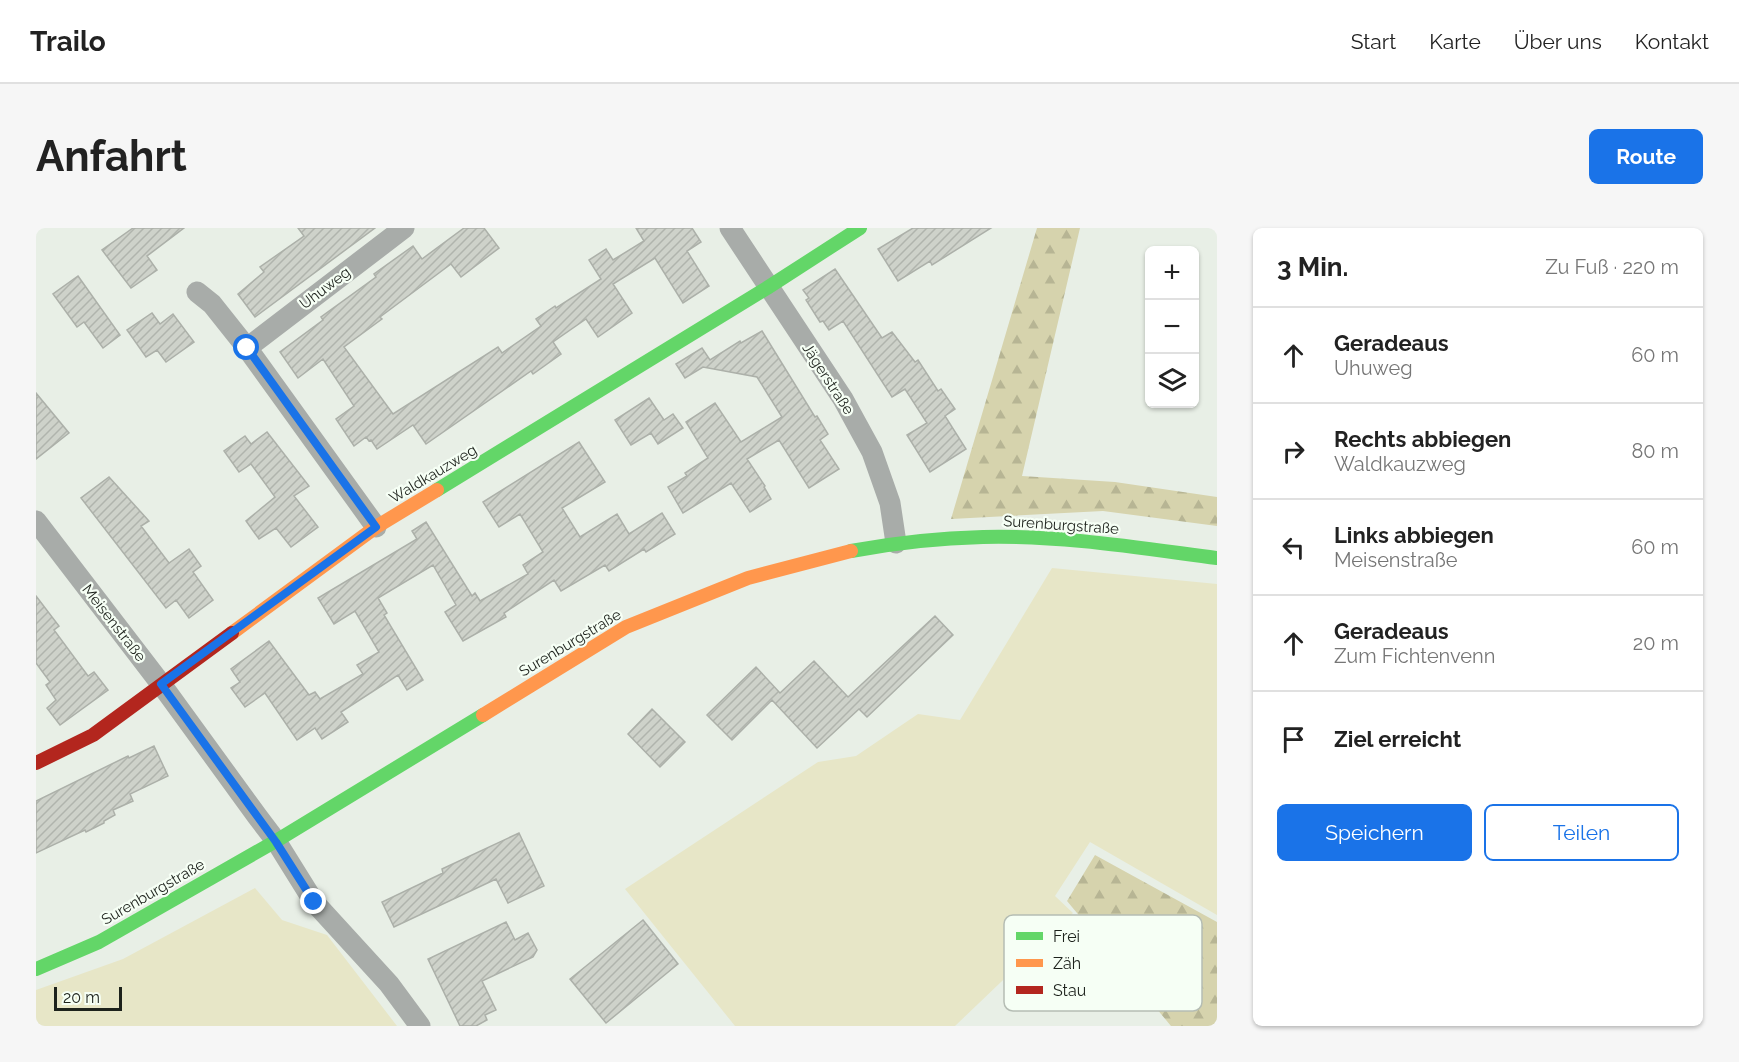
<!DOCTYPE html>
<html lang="de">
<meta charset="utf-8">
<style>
:root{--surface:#fff;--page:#f6f6f6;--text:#222;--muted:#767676;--line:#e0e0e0;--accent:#1a73e8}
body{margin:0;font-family:Raleway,sans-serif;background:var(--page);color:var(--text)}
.controls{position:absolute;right:18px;top:18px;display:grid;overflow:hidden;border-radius:9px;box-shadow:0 2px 4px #0004}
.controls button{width:54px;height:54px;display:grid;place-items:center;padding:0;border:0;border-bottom:2px solid var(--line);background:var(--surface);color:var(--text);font:30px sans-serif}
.scale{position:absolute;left:18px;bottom:15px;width:68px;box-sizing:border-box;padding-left:6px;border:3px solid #1d221c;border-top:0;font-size:16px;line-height:21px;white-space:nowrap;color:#1d221c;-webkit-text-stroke:4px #f6fff5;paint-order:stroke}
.stop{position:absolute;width:18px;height:18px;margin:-14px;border:4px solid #1a73e8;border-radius:50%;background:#fff}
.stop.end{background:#1a73e8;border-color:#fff;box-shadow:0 2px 6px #0008}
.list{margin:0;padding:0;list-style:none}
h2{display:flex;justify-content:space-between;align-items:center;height:78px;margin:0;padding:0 24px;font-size:26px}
h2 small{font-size:20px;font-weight:400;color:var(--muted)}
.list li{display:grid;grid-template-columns:39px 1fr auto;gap:18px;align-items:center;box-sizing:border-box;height:96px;padding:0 24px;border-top:2px solid var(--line)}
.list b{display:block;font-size:22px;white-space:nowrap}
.list p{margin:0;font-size:20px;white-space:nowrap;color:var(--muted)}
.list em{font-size:20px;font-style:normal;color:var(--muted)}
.actions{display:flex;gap:12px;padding:18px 24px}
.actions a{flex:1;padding:14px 0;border:2px solid var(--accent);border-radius:9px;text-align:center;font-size:21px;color:var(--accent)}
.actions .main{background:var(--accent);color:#fff}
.icon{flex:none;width:33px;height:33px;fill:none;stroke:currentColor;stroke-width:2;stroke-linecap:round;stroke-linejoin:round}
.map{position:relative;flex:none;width:1181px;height:798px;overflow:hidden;border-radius:9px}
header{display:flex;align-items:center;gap:36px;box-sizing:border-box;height:84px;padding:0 30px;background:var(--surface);border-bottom:2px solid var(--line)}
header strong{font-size:28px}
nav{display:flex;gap:33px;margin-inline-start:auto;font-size:21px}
.intro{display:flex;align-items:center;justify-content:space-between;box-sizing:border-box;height:144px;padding:0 36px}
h1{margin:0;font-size:42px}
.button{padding:15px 27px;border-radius:9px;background:var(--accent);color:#fff;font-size:21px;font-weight:700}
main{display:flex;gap:36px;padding:0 36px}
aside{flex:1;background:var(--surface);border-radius:9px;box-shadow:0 2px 4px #0004}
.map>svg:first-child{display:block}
.grass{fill:#e7e6c7}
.forest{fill:url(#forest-firs)}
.building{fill:url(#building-hatch);stroke:#acb0a9;stroke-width:1.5}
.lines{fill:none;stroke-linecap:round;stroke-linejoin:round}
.street{stroke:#a8aca9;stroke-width:21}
.fast{stroke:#63d668;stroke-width:14}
.slow{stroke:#ff974d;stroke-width:14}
.jam{stroke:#b3261e;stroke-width:14}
.route{stroke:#1a73e8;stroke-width:8}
.labels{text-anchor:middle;stroke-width:4.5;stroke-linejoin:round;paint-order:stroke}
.street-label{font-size:15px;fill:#1d221c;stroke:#f6fff5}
.key{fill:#f6fff5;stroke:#b5bdb4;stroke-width:1.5}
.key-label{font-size:16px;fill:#1d221c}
</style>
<header>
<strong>Trailo</strong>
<nav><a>Start</a><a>Karte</a><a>Über uns</a><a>Kontakt</a></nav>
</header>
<div class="intro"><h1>Anfahrt</h1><a class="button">Route</a></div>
<main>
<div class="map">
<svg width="1181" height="798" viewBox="0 0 1181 798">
<defs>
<pattern id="forest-firs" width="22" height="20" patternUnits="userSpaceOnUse" patternTransform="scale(1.5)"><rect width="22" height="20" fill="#d6d3ad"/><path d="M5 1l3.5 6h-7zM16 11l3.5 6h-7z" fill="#b7b594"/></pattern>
<pattern id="building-hatch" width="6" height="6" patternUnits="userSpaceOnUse" patternTransform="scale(1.5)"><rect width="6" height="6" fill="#ced2ca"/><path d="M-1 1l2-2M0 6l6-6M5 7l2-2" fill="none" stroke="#b0b4ad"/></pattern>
</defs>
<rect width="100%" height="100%" fill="#e8efe6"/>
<path class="grass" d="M1016,340L1181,356V687L1054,614L1019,668L1037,685L919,798H699L589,661L782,534L820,528L882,486L924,492Z
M219,660L246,692L291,707L361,798H0V762L87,731Z"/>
<path class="forest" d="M1001,0H1044L986,248L1079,254L1181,269V298L1067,283L915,291Z
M1059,627L1181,694V798H1135L1031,673Z"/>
<path class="building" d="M97,0H148L111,28L121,42L95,60L66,22Z
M262,0H339L219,89L202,66L228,44L224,39L268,8Z
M428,0H448L463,20L425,49L415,36L344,89L346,91L308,119L357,186L462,119L466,125L505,98L500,91L519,78L520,80L565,51L553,32L570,21L577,32L608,13L600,0H656L665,14L651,23L673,58L647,75L619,30L577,56L596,85L562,109L550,91L517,114L525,126L497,146L495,143L390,216L377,197L341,221L335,212L333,213L330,209L318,218L300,191L318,178L287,131L262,150L244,124L287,92L285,89L340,49L338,46L377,18L386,31Z
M877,0H955L896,37L894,33L862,53L842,21Z
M799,41L846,110L856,104L879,134L882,132L902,163L905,161L919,181L909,188L930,221L894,244L871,207L891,195L869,161L856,169L807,93L793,102L787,93L784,94L770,72L773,70L767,62Z
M42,48L84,107L67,120L48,94L41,99L17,66Z
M116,85L124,96L137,86L158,114L130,134L121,122L110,129L91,102Z
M726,103L779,189L781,188L792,206L784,212L803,241L773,260L743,212L711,231L729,258L728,259L735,271L714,284L695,255L647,285L632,259L651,248L649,245L672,230L650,194L679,175L705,214L746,189L721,149L667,139L649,150L640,136L666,120L674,132L704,113L705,115Z
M0,165L33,205L0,231Z
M613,170L628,192L637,186L647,200L622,216L615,205L595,217L579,192Z
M231,204L273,258L258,268L282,299L255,319L240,300L223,311L210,293L239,269L215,236L203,244L188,223L209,208L215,216Z
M543,214L569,254L526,280L544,309L581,286L593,306L626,285L639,306L610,324L608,321L573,343L569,337L525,363L518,352L468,385L470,389L427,413L409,384L420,377L397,337L342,370L351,385L348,387L387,452L371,462L362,447L305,484L312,494L286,511L279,500L261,512L229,465L209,479L195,460L204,454L195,441L233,413L273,467L279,464L284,471L327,446L321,437L343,424L319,383L298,396L282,370L381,311L376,303L390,294L436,368L439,365L444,373L492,346L487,337L507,324L484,286L463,299L447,274Z
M73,249L113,293L105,298L133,335L153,321L165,338L157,344L177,372L153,390L140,372L130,380L45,270Z
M0,368L23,398L18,402L52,448L58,444L72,462L24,497L11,480L20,472L10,457L14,454L0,435Z
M899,388L917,407L831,489L823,481L781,520L736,472L696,512L671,487L720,439L744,465L778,433L812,469Z
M616,481L649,514L624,539L592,506Z
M118,518L132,548L94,566L97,573L77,582L79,587L68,593V595L50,604L49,602L0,625V573L92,528L93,530Z
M483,605L508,658L472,675L460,651L358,699L346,674L407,645L406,641Z
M607,692L642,736L570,795L534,751Z
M470,694L479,712L492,705L501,722L497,729L446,753L460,782L449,787L451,792L440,798H424L392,731Z"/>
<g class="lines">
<path class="street" d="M694,0L807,171L836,224L854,275L860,315
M161,64L176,76L211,120L340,299
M211,120L368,0
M0,293L125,456L221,588L240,613L278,674L353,756L384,798"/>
<path class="fast" d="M401,262L731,60L824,0
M815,323C858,315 903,310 947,309C1025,307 1104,320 1181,330
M0,741L63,714L240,613L447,487"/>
<path class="slow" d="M196,405L340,299L401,262
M447,487L590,399L712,350L815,323"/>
<path class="jam" d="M0,535L57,507L196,405"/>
</g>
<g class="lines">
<path class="route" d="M211,120L340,299L125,456L240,614L278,674"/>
</g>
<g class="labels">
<g class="street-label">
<text transform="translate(289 60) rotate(-37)" y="5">Uhuweg</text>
<text transform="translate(792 151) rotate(57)" y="5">Jägerstraße</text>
<text transform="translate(397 246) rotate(-31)" y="5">Waldkauzweg</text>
<text transform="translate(1025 297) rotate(4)" y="5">Surenburgstraße</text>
<text transform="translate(78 395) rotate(52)" y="5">Meisenstraße</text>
<text transform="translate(534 415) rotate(-31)" y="5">Surenburgstraße</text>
<text transform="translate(117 664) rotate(-30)" y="5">Surenburgstraße</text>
</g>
</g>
<rect x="968" y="687" width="198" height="96" rx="9" class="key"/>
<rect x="980" y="704" width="27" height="8" fill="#63d668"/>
<rect x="980" y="731" width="27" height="8" fill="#ff974d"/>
<rect x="980" y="758" width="27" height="8" fill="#b3261e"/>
<g class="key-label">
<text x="1017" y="714">Frei</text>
<text x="1017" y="741">Zäh</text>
<text x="1017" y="768">Stau</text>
</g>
</svg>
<div class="controls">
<button>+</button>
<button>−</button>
<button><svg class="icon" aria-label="layers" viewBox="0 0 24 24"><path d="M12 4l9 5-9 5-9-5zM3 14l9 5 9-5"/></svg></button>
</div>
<div class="scale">20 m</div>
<div class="stop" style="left:211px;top:120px"></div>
<div class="stop end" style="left:278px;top:674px"></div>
</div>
<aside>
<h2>3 Min.<small>Zu Fuß · 220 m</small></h2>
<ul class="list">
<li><svg class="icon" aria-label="ahead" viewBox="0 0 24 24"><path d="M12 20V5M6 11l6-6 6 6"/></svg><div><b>Geradeaus</b><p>Uhuweg</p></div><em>60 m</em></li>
<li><svg class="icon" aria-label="right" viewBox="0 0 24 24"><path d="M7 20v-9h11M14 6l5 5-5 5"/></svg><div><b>Rechts abbiegen</b><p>Waldkauzweg</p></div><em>80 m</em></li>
<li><svg class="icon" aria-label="left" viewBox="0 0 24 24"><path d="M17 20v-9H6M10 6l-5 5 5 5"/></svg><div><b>Links abbiegen</b><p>Meisenstraße</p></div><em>60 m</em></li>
<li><svg class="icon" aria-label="ahead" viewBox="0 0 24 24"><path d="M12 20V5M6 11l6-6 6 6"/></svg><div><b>Geradeaus</b><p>Zum Fichtenvenn</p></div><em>20 m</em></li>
<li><svg class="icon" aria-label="arrive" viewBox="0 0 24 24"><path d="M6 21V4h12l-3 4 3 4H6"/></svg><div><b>Ziel erreicht</b></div></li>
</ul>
<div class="actions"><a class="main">Speichern</a><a>Teilen</a></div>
</aside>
</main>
